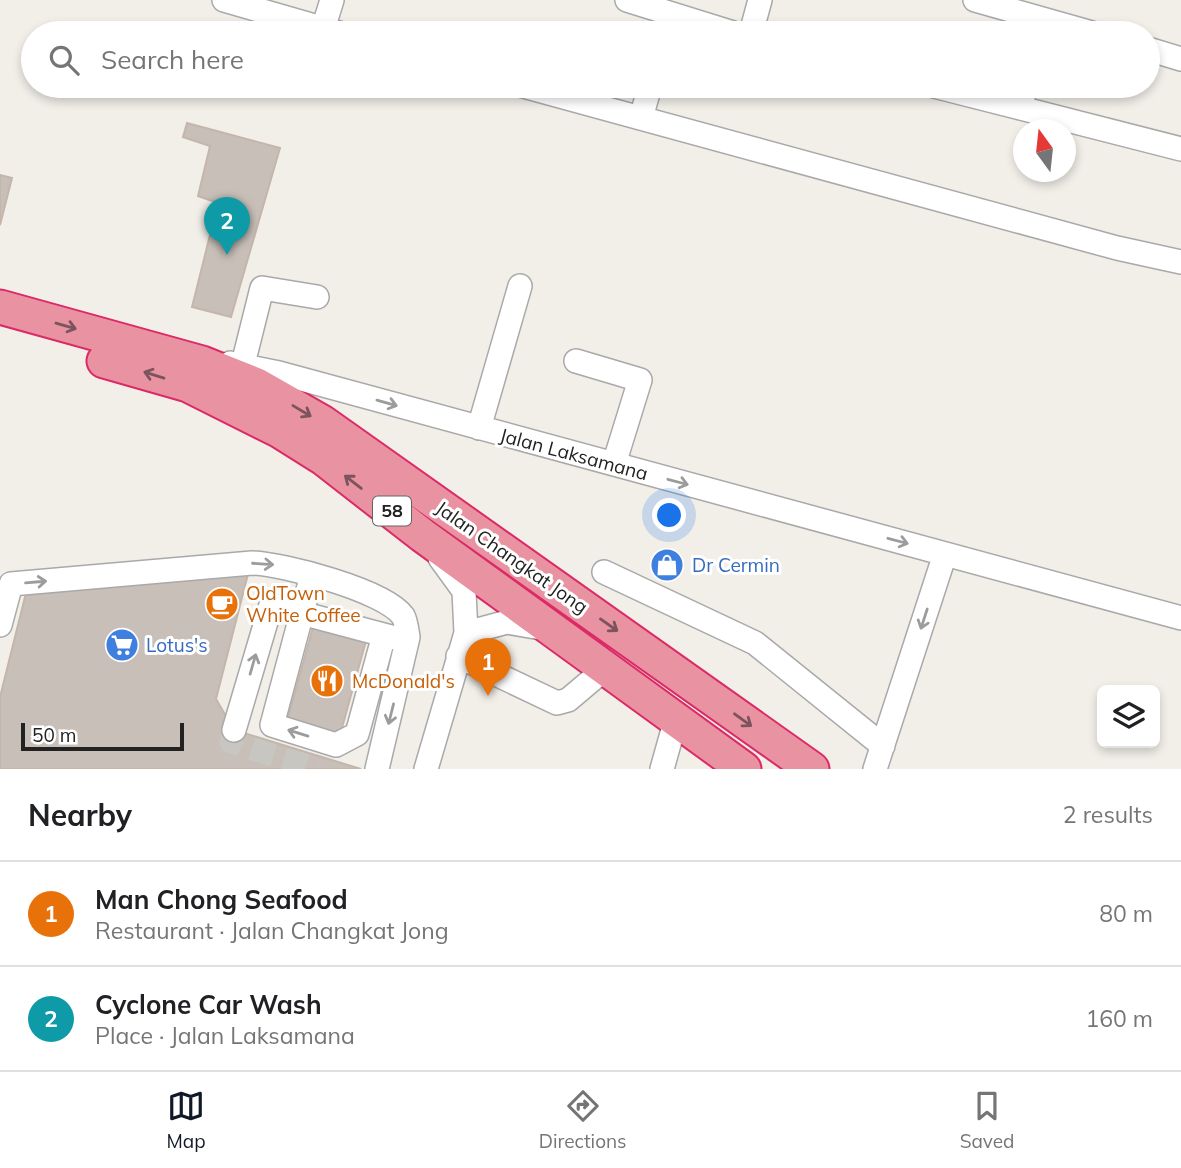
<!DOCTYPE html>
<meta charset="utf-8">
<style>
:root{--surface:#fff;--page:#f6f6f6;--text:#202124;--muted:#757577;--line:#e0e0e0;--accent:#111827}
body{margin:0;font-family:Mulish,sans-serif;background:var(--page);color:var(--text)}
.controls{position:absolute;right:21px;bottom:21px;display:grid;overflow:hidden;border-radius:10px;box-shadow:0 4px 10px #0003}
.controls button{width:63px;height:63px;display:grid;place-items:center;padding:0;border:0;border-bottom:2px solid var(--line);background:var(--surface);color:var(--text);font:35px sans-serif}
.compass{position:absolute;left:1013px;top:119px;width:63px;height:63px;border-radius:50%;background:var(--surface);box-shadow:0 4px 10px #0003;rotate:345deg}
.scale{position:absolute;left:21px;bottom:18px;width:163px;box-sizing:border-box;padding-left:7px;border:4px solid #222;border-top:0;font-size:19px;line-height:24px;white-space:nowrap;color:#222;-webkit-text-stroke:5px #fff;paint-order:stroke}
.you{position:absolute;left:670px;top:516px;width:24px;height:24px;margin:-18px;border:5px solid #fff;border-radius:50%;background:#1a73e8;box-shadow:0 0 0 10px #1a73e833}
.badge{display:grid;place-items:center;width:46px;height:46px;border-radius:50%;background:var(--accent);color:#fff;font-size:23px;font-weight:700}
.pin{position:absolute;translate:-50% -58px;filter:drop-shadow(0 2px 4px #0008)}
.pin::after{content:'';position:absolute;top:37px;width:24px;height:21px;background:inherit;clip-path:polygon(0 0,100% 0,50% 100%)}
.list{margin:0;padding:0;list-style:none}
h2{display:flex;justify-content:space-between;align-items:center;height:91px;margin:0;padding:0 28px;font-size:30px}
h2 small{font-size:23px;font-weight:400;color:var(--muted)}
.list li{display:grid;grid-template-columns:46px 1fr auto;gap:21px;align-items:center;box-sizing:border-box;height:105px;padding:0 28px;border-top:2px solid var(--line)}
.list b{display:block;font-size:26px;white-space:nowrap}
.list p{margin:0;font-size:23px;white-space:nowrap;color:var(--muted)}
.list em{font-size:23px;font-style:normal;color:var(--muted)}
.icon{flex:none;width:38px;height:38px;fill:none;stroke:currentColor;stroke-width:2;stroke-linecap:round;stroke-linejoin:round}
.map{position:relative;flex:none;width:1181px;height:769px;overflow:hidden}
.search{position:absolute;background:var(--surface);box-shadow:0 4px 10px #0003;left:21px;right:21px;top:21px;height:77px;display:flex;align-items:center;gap:18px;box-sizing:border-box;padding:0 24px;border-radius:38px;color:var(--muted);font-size:26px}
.sheet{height:301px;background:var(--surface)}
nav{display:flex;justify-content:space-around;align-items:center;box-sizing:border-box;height:98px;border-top:2px solid var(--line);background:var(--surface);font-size:19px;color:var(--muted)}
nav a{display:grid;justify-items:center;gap:4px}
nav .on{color:var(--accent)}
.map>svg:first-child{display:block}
.building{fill:#c7bfb8;stroke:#c4b6ab;stroke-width:2}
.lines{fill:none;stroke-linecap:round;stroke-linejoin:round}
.minor-tunnel{stroke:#c8c6c1;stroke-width:23;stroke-dasharray:23 11;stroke-linecap:butt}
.minor-casing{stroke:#a9a9a9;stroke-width:26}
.highway-casing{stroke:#dc2a67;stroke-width:37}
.minor{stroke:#fff;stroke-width:23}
.highway{stroke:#e892a2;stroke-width:33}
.oneway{stroke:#7b545c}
.oneway2{stroke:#9c9c9c}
.labels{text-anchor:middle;stroke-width:6;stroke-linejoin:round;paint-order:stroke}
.shield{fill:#fff;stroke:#646464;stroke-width:2}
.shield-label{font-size:18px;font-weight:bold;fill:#222}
.street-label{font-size:19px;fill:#222;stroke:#fff}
.shop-label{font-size:19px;fill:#366cbe;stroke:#fff;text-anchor:start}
.food-label{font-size:19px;fill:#c56008;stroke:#fff;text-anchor:start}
</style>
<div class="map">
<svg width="1181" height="769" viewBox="0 0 1181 769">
<rect width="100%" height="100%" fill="#f2efe9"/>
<path class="building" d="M187,123L280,148L231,317L192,307L218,203L198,196L210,146L183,137Z
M0,175L12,178L0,225Z
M248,574L216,699L234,730L361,769H0V697L26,593Z
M313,627L366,641L340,735L287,721Z"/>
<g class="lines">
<path class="minor-tunnel" d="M234,730L231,742L317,769"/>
<defs>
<path id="minor" d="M224,0L339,33
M627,0L733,33
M975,0L1092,33
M323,29L332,0
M751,33L760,0
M1148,49L1181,59
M523,86L1117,248L1181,262
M934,86L1181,149
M1020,108L1026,86
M641,118L650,86
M576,361L640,380L614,464
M230,363L279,373L1181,618
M243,364L262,288L317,297
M479,428L520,286
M604,572L755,643L883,746
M312,575L272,725L336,745L357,734L384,635
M0,625L11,584L252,563C283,564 384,590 403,616C406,621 407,631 408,637L377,769
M466,633L507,622L541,628
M458,656L557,703L568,700L606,668
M234,730L271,605L399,639
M426,769L466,633L464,591L440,558
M662,769L676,719
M875,769L945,554"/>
<path id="highway" d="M0,307L202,363L257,385L322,422L812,769
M104,361L188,385L280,431L323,458L422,535L744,769"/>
</defs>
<use href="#minor" class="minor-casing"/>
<use href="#highway" class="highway-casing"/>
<use href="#minor" class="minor"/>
<use href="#highway" class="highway"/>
</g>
<defs><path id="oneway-shaft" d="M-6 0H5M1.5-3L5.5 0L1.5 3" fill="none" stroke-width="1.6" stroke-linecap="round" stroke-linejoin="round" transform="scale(1.75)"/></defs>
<g class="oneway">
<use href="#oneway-shaft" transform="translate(66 326) rotate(16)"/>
<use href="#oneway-shaft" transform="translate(154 375) rotate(-163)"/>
<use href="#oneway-shaft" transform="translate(302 411) rotate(31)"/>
<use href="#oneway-shaft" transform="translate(353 482) rotate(-142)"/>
<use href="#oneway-shaft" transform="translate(609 625) rotate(35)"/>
<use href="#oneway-shaft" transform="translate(743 720) rotate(36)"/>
</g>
<g class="oneway2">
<use href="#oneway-shaft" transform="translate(387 403) rotate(16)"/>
<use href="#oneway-shaft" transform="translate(678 482) rotate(15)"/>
<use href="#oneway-shaft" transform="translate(898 541) rotate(15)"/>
<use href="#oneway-shaft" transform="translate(263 564) rotate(4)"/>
<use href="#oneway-shaft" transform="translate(36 582) rotate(-5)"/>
<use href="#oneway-shaft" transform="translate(924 619) rotate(108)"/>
<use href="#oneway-shaft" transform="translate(253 664) rotate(-74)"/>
<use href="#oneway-shaft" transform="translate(391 714) rotate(104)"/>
<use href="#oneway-shaft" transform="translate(298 733) rotate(-163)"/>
</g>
<defs>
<symbol id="shop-disc" viewBox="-11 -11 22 22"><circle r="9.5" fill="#3f7fe0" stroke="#fff"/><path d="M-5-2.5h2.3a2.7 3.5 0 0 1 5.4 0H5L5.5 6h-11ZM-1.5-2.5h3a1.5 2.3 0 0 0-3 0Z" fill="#fff"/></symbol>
<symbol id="cafe-disc" viewBox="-11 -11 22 22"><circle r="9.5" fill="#e8710a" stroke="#fff"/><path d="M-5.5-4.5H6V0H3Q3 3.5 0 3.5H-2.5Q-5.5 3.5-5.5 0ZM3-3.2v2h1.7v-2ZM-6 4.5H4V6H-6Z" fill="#fff"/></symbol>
<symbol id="supermarket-disc" viewBox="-11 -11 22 22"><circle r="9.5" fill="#3f7fe0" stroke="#fff"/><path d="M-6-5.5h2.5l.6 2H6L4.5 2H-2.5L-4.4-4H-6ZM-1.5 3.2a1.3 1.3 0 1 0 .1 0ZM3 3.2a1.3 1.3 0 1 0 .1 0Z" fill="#fff"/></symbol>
<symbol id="restaurant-disc" viewBox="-11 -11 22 22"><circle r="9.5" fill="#e8710a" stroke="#fff"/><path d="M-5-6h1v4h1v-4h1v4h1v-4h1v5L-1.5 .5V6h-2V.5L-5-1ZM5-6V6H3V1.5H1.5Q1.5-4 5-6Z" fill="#fff"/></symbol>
</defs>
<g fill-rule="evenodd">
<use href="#shop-disc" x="648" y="546" width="38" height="38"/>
<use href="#cafe-disc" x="203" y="585" width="38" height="38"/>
<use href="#supermarket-disc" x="103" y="626" width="38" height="38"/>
<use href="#restaurant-disc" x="308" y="662" width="38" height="38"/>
</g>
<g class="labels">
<rect class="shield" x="373" y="496.5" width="38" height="29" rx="5"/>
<g class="shield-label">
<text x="392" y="517">58</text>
</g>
<g class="street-label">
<text transform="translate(574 454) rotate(15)" y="7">Jalan Laksamana</text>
<text transform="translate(512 557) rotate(35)" y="7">Jalan Changkat Jong</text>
</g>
<g class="shop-label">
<text x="692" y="572">Dr Cermin</text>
<text x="146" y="652">Lotus's</text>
</g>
<g class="food-label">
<text x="246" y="600">OldTown<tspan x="246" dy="22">White Coffee</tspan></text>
<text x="352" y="688">McDonald's</text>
</g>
</g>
</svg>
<div class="controls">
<button><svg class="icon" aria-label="layers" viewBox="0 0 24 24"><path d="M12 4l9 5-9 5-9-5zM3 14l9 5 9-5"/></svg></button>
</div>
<svg class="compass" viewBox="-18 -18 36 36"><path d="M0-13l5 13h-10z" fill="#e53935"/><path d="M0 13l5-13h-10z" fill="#757577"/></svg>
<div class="scale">50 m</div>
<div class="you"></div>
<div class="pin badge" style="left:488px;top:696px;background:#e8710a">1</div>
<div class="pin badge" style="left:227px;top:255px;background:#0f9aa8">2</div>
<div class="search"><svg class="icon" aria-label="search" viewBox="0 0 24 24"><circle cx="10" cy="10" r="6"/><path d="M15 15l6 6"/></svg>Search here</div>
</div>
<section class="sheet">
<h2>Nearby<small>2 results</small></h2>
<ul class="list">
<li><span class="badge" style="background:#e8710a">1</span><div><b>Man Chong Seafood</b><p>Restaurant · Jalan Changkat Jong</p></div><em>80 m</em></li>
<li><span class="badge" style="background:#0f9aa8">2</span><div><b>Cyclone Car Wash</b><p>Place · Jalan Laksamana</p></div><em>160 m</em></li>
</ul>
</section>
<nav>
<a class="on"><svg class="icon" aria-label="map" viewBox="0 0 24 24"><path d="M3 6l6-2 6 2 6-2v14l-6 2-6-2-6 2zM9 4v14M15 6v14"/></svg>Map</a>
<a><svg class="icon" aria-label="directions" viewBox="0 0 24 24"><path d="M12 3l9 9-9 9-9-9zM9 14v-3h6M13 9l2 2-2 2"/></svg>Directions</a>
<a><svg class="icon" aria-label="saved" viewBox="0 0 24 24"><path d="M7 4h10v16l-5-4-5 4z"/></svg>Saved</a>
</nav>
